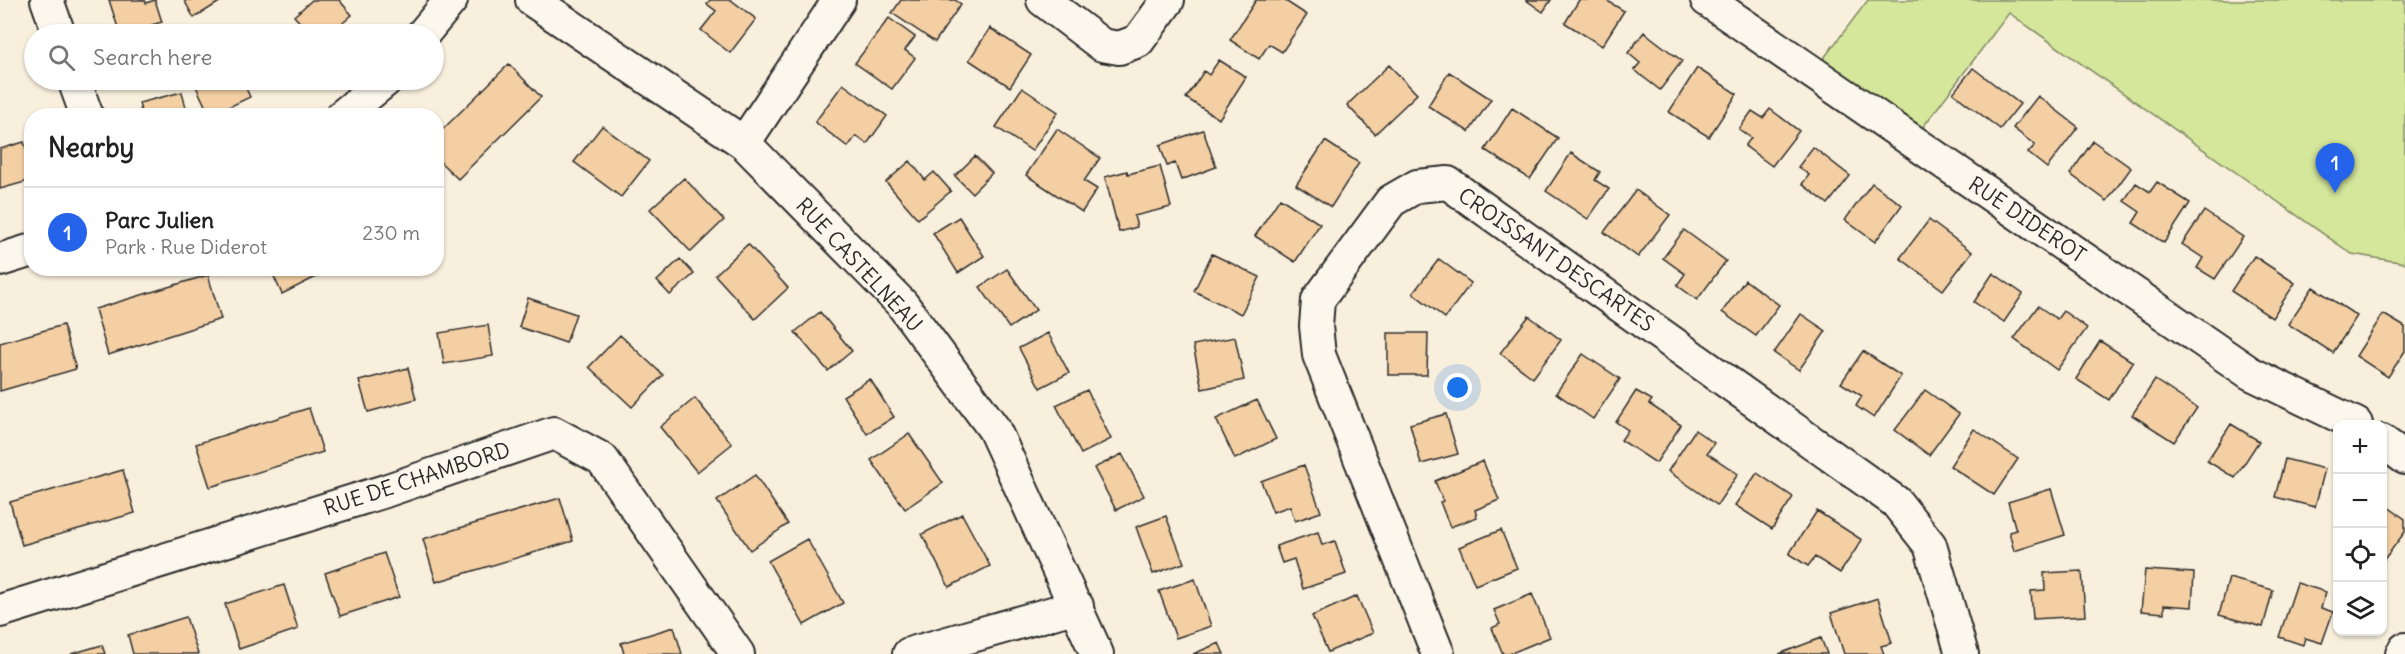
<!DOCTYPE html>
<meta charset="utf-8">
<style>
:root{--surface:#fff;--page:#f6f6f6;--text:#222;--muted:#767676;--line:#e0e0e0;--accent:#2563eb}
body{margin:0;font-family:Delius,sans-serif;background:var(--page);color:var(--text)}
.controls{position:absolute;right:18px;bottom:18px;display:grid;overflow:hidden;border-radius:12px;box-shadow:0 2px 4px #0004}
.controls button{width:54px;height:54px;display:grid;place-items:center;padding:0;border:0;border-bottom:2px solid var(--line);background:var(--surface);color:var(--text);font:30px sans-serif}
.you{position:absolute;left:1458px;top:388px;width:21px;height:21px;margin:-15px;border:4px solid #fff;border-radius:50%;background:#1a73e8;box-shadow:0 0 0 9px #1a73e833}
.badge{display:grid;place-items:center;width:39px;height:39px;border-radius:50%;background:var(--accent);color:#fff;font-size:20px;font-weight:700}
.pin{position:absolute;translate:-50% -50px;filter:drop-shadow(0 2px 3px #0008)}
.pin::after{content:'';position:absolute;top:32px;width:21px;height:18px;background:inherit;clip-path:polygon(0 0,100% 0,50% 100%)}
.list{margin:0;padding:0;list-style:none}
h2{display:flex;justify-content:space-between;align-items:center;height:78px;margin:0;padding:0 24px;font-size:26px}
h2 small{font-size:20px;font-weight:400;color:var(--muted)}
.list li{display:grid;grid-template-columns:39px 1fr auto;gap:18px;align-items:center;box-sizing:border-box;height:90px;padding:0 24px;border-top:2px solid var(--line)}
.list b{display:block;font-size:22px;white-space:nowrap}
.list p{margin:0;font-size:20px;white-space:nowrap;color:var(--muted)}
.list em{font-size:20px;font-style:normal;color:var(--muted)}
.icon{flex:none;width:33px;height:33px;fill:none;stroke:currentColor;stroke-width:2;stroke-linecap:round;stroke-linejoin:round}
.map{position:relative;flex:none;width:2405px;height:654px;overflow:hidden}
.search{position:absolute;background:var(--surface);box-shadow:0 2px 4px #0004;left:24px;top:24px;width:420px;height:66px;display:flex;align-items:center;gap:15px;box-sizing:border-box;padding:0 21px;border-radius:33px;color:var(--muted);font-size:22px}
.panel{position:absolute;background:var(--surface);box-shadow:0 2px 4px #0004;left:24px;top:108px;width:420px;height:168px;border-radius:24px}
.map>svg:first-child{display:block}
.green{fill:#d5e79b;stroke:#808963;stroke-width:1.5}
.building{fill:#f3cfa3;stroke:#2b2b2b;stroke-width:1.5}
.lines{fill:none;stroke-linecap:round;stroke-linejoin:round}
.minor-casing{stroke:#2b2b2b;stroke-width:36}
.minor{stroke:#fbf7ec;stroke-width:32}
.labels{text-anchor:middle;stroke-width:4.5;stroke-linejoin:round;paint-order:stroke}
.street-label{font-size:21px;fill:#2b2b2b;stroke:#fbf7ec}
</style>
<div class="map">
<svg width="2405" height="654" viewBox="0 0 2405 654">
<rect width="100%" height="100%" fill="#f9efdd"/>
<filter id="ink" filterUnits="userSpaceOnUse"><feTurbulence type="fractalNoise" baseFrequency=".0167" numOctaves="2"/><feDisplacementMap in="SourceGraphic" scale="12" xChannelSelector="R" yChannelSelector="G"/><feConvolveMatrix kernelMatrix="1 2 1 2 8 2 1 2 1" color-interpolation-filters="sRGB"/></filter>
<g filter="url(#ink)">
<path class="green" d="M1868,0H2405V263L2352,254L2009,13L1920,131L1814,71Z"/>
<path class="building" d="M109,0H145L146,3L155,0L162,22L120,34Z
M184,0H220L221,1L194,18Z
M312,0H339L352,15L330,34H311L294,16Z
M710,0H731L756,19L730,53L701,30L716,11L707,4Z
M901,0H955L961,4L935,42L892,13Z
M1256,0H1284L1307,15L1282,52L1269,44L1259,59L1230,40Z
M1526,0H1551L1543,12Z
M1579,0H1606L1624,11L1602,46L1565,23Z
M889,18L915,37L905,50L915,58L892,89L855,63Z
M990,28L1031,55L1010,87L969,60Z
M1644,32L1682,61L1660,90L1634,70L1640,63L1628,53Z
M1219,60L1246,77L1219,119L1186,98L1204,71L1209,75Z
M509,64L541,97L458,179L436,158V136Z
M1389,65L1417,94L1375,134L1347,105Z
M1697,68L1737,94L1709,137L1669,112Z
M1973,68L2020,104L2000,129L1953,93Z
M1449,72L1491,99L1469,132L1428,106Z
M198,80H242L250,97L210,116L194,82Z
M843,84L887,116L867,144L856,136L848,147L815,122Z
M1022,88L1058,112L1032,151L996,127Z
M182,92L188,116H142L139,103Z
M2038,96L2078,127L2047,168L2028,153L2035,145L2013,128Z
M1512,108L1558,138L1530,179L1485,150Z
M1770,109L1799,131L1772,166L1745,146L1751,138L1739,129L1752,111L1763,118Z
M602,126L649,161L621,197L574,162Z
M1057,129L1100,158L1084,181L1097,189L1082,212L1026,175Z
M1203,130L1216,167L1181,180L1175,163L1167,166L1160,145Z
M1325,141L1359,163L1331,207L1296,185Z
M2093,141L2131,168L2107,201L2070,174Z
M24,142L32,168V180L0,189V149Z
M1813,147L1850,176L1828,204L1802,184L1809,175L1798,167Z
M1571,153L1600,172L1595,180L1609,189L1588,219L1546,191Z
M975,156L992,173L972,193L955,176Z
M910,161L925,180L934,172L951,191L918,219L886,182Z
M1160,166L1171,207L1134,216L1137,227L1119,232L1105,177L1127,171L1128,174Z
M684,178L724,220L691,252L650,209Z
M2157,182L2190,203L2164,243L2133,223L2140,212L2124,201L2136,183L2150,192Z
M1872,183L1902,205L1875,242L1845,220Z
M1636,190L1670,215L1638,257L1604,232Z
M1280,198L1320,224L1295,262L1255,236Z
M2204,211L2243,237L2215,279L2197,268L2203,258L2182,244Z
M959,217L984,256L958,273L933,233Z
M1929,220L1972,252L1943,290L1900,258Z
M1684,230L1726,261L1697,300L1677,285L1685,274L1663,258Z
M748,244L788,288L755,319L715,275Z
M1212,254L1260,277L1241,314L1194,291Z
M2254,256L2295,283L2272,318L2231,291Z
M680,259L694,274L670,295L657,281Z
M1439,259L1471,283L1445,318L1413,293Z
M270,268H334L282,294Z
M1007,269L1036,310L1009,328L980,287Z
M1993,273L2023,294L2004,322L1974,302Z
M208,275L221,319L108,355L95,309Z
M1745,280L1779,305L1756,336L1722,312Z
M2313,287L2357,316L2333,353L2288,324Z
M528,298L576,314L566,343L519,327Z
M2038,306L2057,319L2063,311L2087,328L2057,370L2014,339Z
M820,312L852,351L828,371L795,332Z
M1801,314L1826,331L1799,370L1774,353Z
M2383,314L2405,327V351L2388,377L2356,356Z
M1529,316L1561,340L1533,378L1500,353Z
M63,325L76,369L0,391V343Z
M488,325L493,356L444,364L439,333Z
M1048,333L1069,373L1040,388L1019,348Z
M1388,333H1428L1427,375H1388Z
M620,335L663,375L632,407L589,367Z
M1235,337L1244,380L1202,389L1193,345Z
M2100,341L2133,362L2109,400L2076,379Z
M1863,351L1901,376L1874,418L1856,406L1862,396L1841,383Z
M1583,354L1620,379L1593,419L1556,393Z
M408,368L416,399L368,412L359,381Z
M870,379L894,417L867,434L843,396Z
M2155,380L2197,408L2174,442L2132,415Z
M1087,390L1111,439L1081,454L1056,405Z
M1925,390L1959,414L1929,455L1895,430Z
M1636,391L1652,400L1649,404L1681,425L1656,463L1621,440L1628,430L1616,422Z
M695,398L732,444L697,472L660,427Z
M1257,400L1276,439L1235,459L1216,419Z
M309,408L323,452L210,487L196,444Z
M1446,414L1458,454L1421,464L1410,424Z
M2231,424L2259,441L2235,478L2207,461Z
M1974,429L2018,459L1994,495L1950,466Z
M1695,430L1714,443L1707,453L1738,474L1717,505L1668,471Z
M909,434L943,483L905,509L871,460Z
M1122,454L1144,496L1116,510L1094,468Z
M2285,459L2325,469L2315,507L2275,497Z
M1483,461L1499,500L1475,510L1477,517L1450,527L1440,502L1443,501L1435,481Z
M1304,465L1321,512L1295,521L1290,506L1273,512L1261,481Z
M123,470L135,513L22,545L10,502Z
M1757,473L1793,497L1772,529L1735,505Z
M755,475L788,524L750,550L717,501Z
M2051,489L2065,535L2014,551L2009,532L2016,530L2008,502Z
M560,498L573,541L436,582L423,539Z
M2388,507L2405,519V532L2382,562V515Z
M1817,511L1862,540L1840,573L1815,557L1808,566L1789,554Z
M962,514L990,566L949,587L922,534Z
M1166,516L1184,563L1153,574L1136,527Z
M1501,530L1517,568L1475,585L1459,547Z
M1318,532L1322,545L1335,541L1346,574L1303,589L1294,559L1282,563L1276,546Z
M807,539L843,603L804,625L768,561Z
M384,553L399,597L340,616L325,573Z
M2145,570L2194,573L2192,607L2164,605V613L2141,611Z
M2082,571L2085,616L2033,619L2031,591L2045,590L2044,573Z
M2229,578L2273,590L2263,627L2219,615Z
M1195,579L1211,626L1176,638L1159,591Z
M2297,583L2326,592L2321,608L2333,612L2322,643L2305,638L2303,645L2279,637Z
M284,585L298,629L239,649L225,604Z
M1532,594L1550,637L1509,654H1503L1492,628L1500,624L1494,610Z
M1357,596L1373,633L1328,652L1312,616Z
M1878,598L1892,643L1881,646L1884,654H1844L1831,613Z
M186,617L198,654H133L128,635Z
M674,627L682,654H624L621,643Z
M1821,638L1827,654H1779Z
M1219,643L1224,654H1193Z
M102,645L105,654H71Z"/>
<g class="lines">
<defs>
<path id="minor" d="M47,0L59,34
M532,0L744,143L902,304L994,429L1097,654
M1043,0L1102,45L1119,48L1138,41L1168,0
M1707,0L2250,373L2356,424
M423,34L451,0
M74,80L87,116
M342,116L386,80
M744,143L839,0
M0,260L32,250
M2382,441L2405,458
M0,611L385,491L554,433L602,459L738,654
M909,654L1077,606
M1438,654L1319,355L1316,326L1318,300L1391,201L1417,186L1448,183L1896,502L1930,545L1962,654
M2402,654L2405,649"/>
</defs>
<use href="#minor" class="minor-casing"/>
<use href="#minor" class="minor"/>
</g>
</g>
<g class="labels">
<g class="street-label">
<text transform="translate(2027 220) rotate(34)" y="7">RUE DIDEROT</text>
<text transform="translate(1556 260) rotate(35)" y="7">CROISSANT DESCARTES</text>
<text transform="translate(859 265) rotate(47)" y="7">RUE CASTELNEAU</text>
<text transform="translate(417 479) rotate(-18)" y="7">RUE DE CHAMBORD</text>
</g>
</g>
</svg>
<div class="controls">
<button>+</button>
<button>−</button>
<button><svg class="icon" aria-label="locate" viewBox="0 0 24 24"><circle cx="12" cy="12" r="6"/><path d="M12 2v4M12 18v4M2 12h4M18 12h4"/></svg></button>
<button><svg class="icon" aria-label="layers" viewBox="0 0 24 24"><path d="M12 4l9 5-9 5-9-5zM3 14l9 5 9-5"/></svg></button>
</div>
<div class="you"></div>
<div class="pin badge" style="left:2335px;top:193px">1</div>
<div class="search"><svg class="icon" aria-label="search" viewBox="0 0 24 24"><circle cx="10" cy="10" r="6"/><path d="M15 15l6 6"/></svg>Search here</div>
<section class="panel">
<h2>Nearby<small></small></h2>
<ul class="list">
<li><span class="badge">1</span><div><b>Parc Julien</b><p>Park · Rue Diderot</p></div><em>230 m</em></li>
</ul>
</section>
</div>
